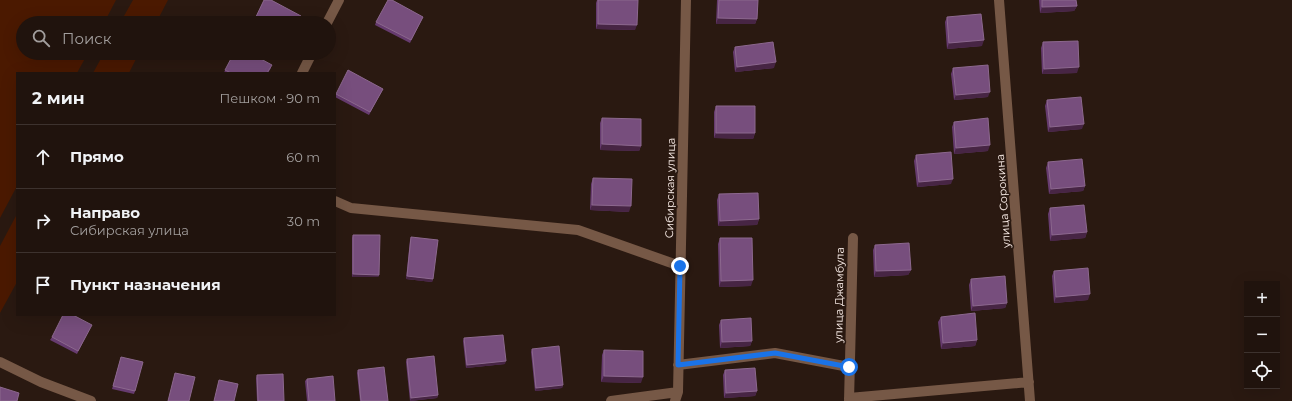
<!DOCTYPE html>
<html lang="ru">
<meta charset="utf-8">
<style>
:root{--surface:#20130d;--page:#2d201b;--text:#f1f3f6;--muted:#a29e9d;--line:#3d322e}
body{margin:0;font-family:Montserrat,sans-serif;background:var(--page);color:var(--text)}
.controls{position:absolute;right:12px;bottom:12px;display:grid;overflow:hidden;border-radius:0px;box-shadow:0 4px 16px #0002}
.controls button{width:36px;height:36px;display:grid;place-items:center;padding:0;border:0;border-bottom:1px solid var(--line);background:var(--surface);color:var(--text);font:20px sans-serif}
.stop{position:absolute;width:12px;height:12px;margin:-9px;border:3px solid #1a73e8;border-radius:50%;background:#fff}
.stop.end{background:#1a73e8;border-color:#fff;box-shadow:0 1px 4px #0008}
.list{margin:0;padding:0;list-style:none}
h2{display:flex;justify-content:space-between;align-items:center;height:52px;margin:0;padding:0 16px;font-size:17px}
h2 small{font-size:13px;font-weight:400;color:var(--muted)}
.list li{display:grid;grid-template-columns:26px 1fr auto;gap:12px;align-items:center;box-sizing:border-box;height:64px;padding:0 16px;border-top:1px solid var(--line)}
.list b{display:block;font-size:15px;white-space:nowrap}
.list p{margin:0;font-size:13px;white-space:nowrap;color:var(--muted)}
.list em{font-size:13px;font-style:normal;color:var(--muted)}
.icon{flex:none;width:22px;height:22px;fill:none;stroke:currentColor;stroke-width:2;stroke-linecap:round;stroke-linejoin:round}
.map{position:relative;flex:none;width:1292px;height:401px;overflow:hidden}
.search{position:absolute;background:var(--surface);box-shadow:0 4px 16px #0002;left:16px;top:16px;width:320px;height:44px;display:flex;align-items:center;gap:10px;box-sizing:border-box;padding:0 14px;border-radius:22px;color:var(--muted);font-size:15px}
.panel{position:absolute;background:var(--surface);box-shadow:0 4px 16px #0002;left:16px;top:72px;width:320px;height:244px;border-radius:0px}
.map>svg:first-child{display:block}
.green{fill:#4b1900}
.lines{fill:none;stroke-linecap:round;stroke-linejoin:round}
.minor{stroke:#765846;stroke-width:10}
.wall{fill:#663b6f}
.shaded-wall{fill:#472544}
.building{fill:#774e7d;stroke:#8c688e}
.route{stroke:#1a73e8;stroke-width:5}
.labels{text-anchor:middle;stroke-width:3.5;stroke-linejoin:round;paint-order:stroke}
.street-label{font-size:11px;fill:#fef1ec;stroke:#2a1911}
</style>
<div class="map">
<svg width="1292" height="401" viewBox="0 0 1292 401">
<rect width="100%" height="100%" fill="#2a1911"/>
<path class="green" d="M0,0H116L104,23H23V53H88L77,73H17V186L0,218Z
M133,0H168L156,23H120Z
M104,53H139L129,73H93Z
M17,214V282L0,313V246Z"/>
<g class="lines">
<path class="minor" d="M999,0L1030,401
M327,23L339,0
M302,73L312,53
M335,201L351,208L578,230L680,266
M0,362L41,382L91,401
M678,365L775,353L849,367
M849,398L1029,382
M611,401L678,392
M675,401L678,392L686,0
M849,401L853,238"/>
</g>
<path class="wall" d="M597,0H638L635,30L596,29V3Z
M717,0H758L757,19L755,24H716Z
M1039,0H1076L1077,6L1074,11L1040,13Z
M423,17L410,43L375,25L376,22Z
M947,17L982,46L947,49L945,22Z
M1043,42L1077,73L1042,74L1041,48Z
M735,47L774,68L735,72L733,52Z
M271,68L268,73H224L225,70Z
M953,68L988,97L954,100L951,74Z
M383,89L369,115L335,97L336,94Z
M1047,100L1082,129L1048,132L1045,106Z
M716,106L755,133L753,139L714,138V112Z
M602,118L641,146L639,151L600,150V123Z
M954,122L988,151L954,154L952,127Z
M916,155L951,184L917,187L914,161Z
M1048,162L1085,186L1083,191L1049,194L1046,168Z
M593,178L629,212L590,210L591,184Z
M719,194L759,219L757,225L718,226L717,200Z
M1050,208L1087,232L1085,238L1050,241L1048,214Z
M353,235L379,275L378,277H352V238Z
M411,237L433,279L432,282L406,279L410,240Z
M720,238L751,286L719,287L718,244Z
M875,245L911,270L908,275L874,277L873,250Z
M1054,271L1088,300L1054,303L1052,276Z
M971,279L1007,303L1005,308L971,311L969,285Z
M941,317L977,340L975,346L941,349L938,322Z
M721,320L752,341L750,346L720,348L719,325Z
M90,328L77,354L50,340L52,337Z
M464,338L505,364L466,368L463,341Z
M532,349L563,385L562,388L535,391L531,352Z
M604,350L641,383L601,382L602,355Z
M121,357L135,391L134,394L112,389Z
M407,359L438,395L437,398L410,401L406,362Z
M358,370L388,401H360L357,373Z
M725,370L757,391L755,396L724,398L723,375Z
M257,375L284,401H257L256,378Z
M307,379L335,401H307L305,381Z"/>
<path class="shaded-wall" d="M1077,6L1074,11L1040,13L1042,7Z
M718,18L757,19L755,24H716Z
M598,24L637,25L635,30L596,29Z
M984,40L982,46L947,49L949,43Z
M776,62L774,68L735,72L737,67Z
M1079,67L1077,73L1042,74L1044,69Z
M990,92L988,97L954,100L956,95Z
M1084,124L1082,129L1048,132L1050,127Z
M716,133H755L753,139L714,138Z
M602,144L641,146L639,151L600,150Z
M990,145L988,151L954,154L956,148Z
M953,179L951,184L917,187L919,182Z
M1085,186L1083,191L1049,194L1051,189Z
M592,205L631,206L629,212L590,210Z
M759,219L757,225L718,226L720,221Z
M1087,232L1085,238L1050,241L1052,235Z
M911,270L908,275L874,277L876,271Z
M353,274L379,275L378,277H352Z
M407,276L433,279L432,282L406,279Z
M753,280L751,286L719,287L721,281Z
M1090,294L1088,300L1054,303L1056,297Z
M1007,303L1005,308L971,311L973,306Z
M977,340L975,346L941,349L943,343Z
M752,341L750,346L720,348L722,342Z
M506,361L505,364L466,368L467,365Z
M604,376L643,377L641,383L601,382Z
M563,385L562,388L535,391L536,388Z
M757,391L755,396L724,398L726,393Z
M438,395L437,398L410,401L411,398Z"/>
<path class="building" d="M264,0H271L301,16L297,23H258L254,21Z
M388,0H392L423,17L411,40L376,22Z
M598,0H638L637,25L598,24Z
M719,0H758L757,19L718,18Z
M1042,0H1076L1077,6L1042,7Z
M981,14L984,40L949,43L947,17Z
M1078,41L1079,67L1044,69L1043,42Z
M773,42L776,62L737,67L735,47Z
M234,53H250L272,65L267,73H231L225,70Z
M988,65L990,92L956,95L953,68Z
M348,70L383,89L370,112L336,94Z
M1081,97L1084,124L1050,127L1047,100Z
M716,106H755V133H716Z
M602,118L641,119V146L602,144Z
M988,118L990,145L956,148L954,122Z
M951,152L953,179L919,182L916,155Z
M1082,159L1085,186L1051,189L1048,162Z
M593,178L632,179L631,206L592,205Z
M758,193L759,219L720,221L719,194Z
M1084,205L1087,232L1052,235L1050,208Z
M353,235H380L379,275L353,274Z
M411,237L438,240L433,279L407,276Z
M720,238H752L753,280L721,281Z
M909,243L911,270L876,271L875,245Z
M1088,268L1090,294L1056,297L1054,271Z
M1005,276L1007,303L973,306L971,279Z
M975,313L977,340L943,343L941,317Z
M63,315H73L92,325L78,351L52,337Z
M751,318L752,341L722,342L721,320Z
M503,335L506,361L467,365L464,338Z
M559,346L563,385L536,388L532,349Z
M604,350L643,351V377L604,376Z
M434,356L438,395L411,398L407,359Z
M121,357L143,362L135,391L113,386Z
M384,367L388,401H361L358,370Z
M755,368L757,391L726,393L725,370Z
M175,373L195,377L189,401H168Z
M283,374L284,401H258L257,375Z
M333,376L335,401H309L307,379Z
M219,380L238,384L234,401H214Z
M0,387L19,393L17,401H0Z"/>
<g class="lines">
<path class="route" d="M680,266L678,365L775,353L849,367"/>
</g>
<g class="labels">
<g class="street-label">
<text transform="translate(670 188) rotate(-89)" y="4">Сибирская улица</text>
<text transform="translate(1003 201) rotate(-94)" y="4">улица Сорокина</text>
<text transform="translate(839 295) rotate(-89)" y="4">улица Джамбула</text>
</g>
</g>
</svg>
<div class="controls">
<button>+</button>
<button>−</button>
<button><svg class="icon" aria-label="locate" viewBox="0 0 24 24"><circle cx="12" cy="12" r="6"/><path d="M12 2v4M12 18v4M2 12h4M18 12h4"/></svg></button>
</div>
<div class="stop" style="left:849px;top:367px"></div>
<div class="stop end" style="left:680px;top:266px"></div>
<div class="search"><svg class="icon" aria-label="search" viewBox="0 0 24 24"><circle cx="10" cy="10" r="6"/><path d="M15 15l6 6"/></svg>Поиск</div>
<section class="panel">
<h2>2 мин<small>Пешком · 90 m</small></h2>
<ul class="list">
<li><svg class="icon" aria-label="ahead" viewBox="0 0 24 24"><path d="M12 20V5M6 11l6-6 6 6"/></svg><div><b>Прямо</b></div><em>60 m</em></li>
<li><svg class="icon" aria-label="right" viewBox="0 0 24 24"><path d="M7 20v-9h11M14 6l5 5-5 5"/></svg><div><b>Направо</b><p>Сибирская улица</p></div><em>30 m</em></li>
<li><svg class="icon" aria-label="arrive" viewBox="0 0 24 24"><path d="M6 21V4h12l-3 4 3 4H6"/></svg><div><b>Пункт назначения</b></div></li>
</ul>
</section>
</div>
